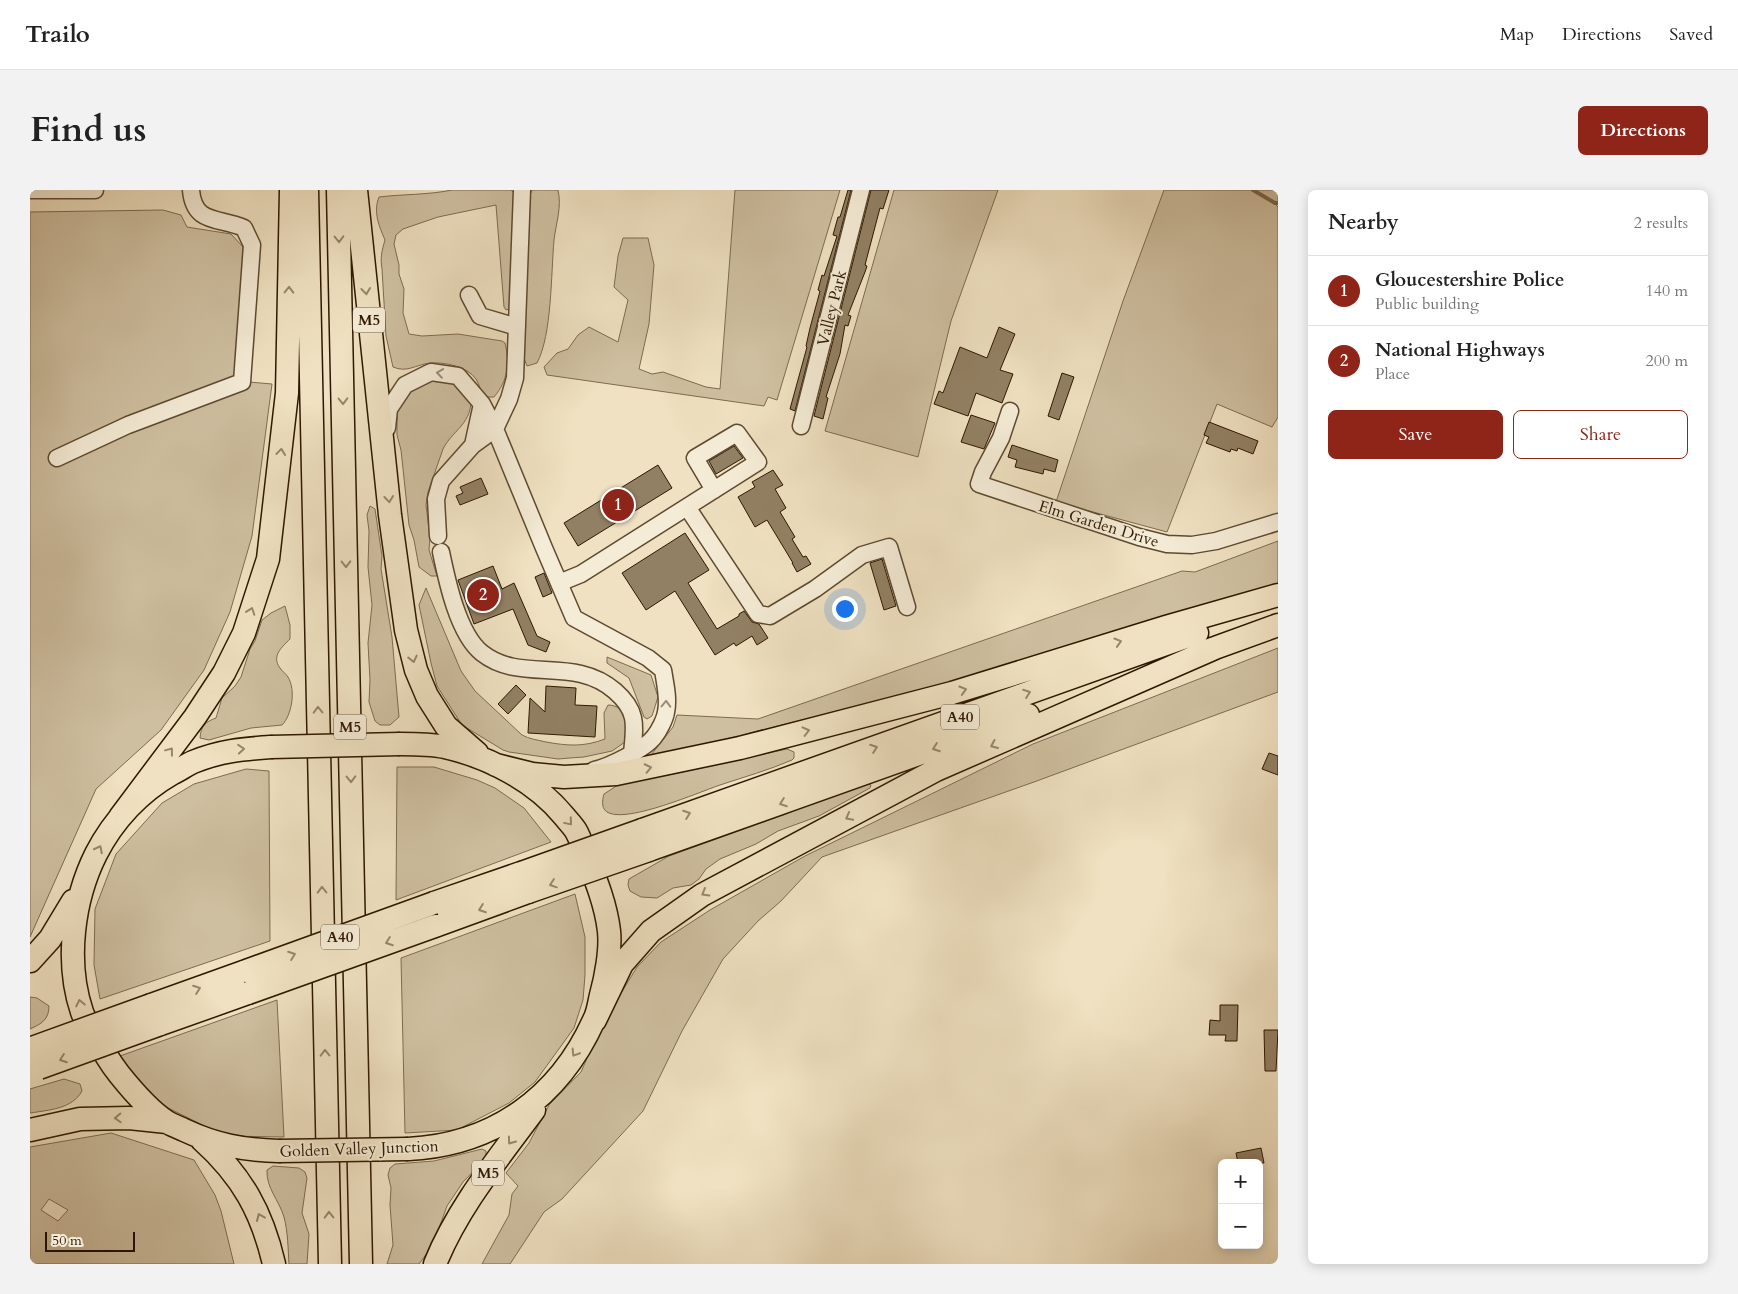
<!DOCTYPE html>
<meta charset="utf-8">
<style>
:root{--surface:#fff;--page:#f2f2f2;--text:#222;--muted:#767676;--line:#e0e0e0;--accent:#8f2418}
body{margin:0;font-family:Cardo,serif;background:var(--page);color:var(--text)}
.controls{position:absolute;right:15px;bottom:15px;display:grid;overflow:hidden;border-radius:8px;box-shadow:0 2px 12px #0003}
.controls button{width:45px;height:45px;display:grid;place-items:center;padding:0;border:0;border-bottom:1px solid var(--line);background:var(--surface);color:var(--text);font:25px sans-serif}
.scale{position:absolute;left:15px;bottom:12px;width:90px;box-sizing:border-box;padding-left:5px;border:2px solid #2e1700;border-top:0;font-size:14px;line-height:18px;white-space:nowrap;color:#2e1700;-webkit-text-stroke:4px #f5ecd7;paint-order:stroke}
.you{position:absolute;left:814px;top:418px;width:18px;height:18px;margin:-12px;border:4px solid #fff;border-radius:50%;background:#1a73e8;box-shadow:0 0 0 8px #1a73e833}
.badge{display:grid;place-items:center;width:32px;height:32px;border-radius:50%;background:var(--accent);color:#fff;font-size:16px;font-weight:700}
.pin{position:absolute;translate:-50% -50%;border:2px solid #fff;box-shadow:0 1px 5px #0006}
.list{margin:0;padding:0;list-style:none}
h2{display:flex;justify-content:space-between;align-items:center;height:65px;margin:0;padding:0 20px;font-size:21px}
h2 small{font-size:16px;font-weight:400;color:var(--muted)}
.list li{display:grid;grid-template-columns:32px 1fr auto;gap:15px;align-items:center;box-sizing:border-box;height:70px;padding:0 20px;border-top:1px solid var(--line)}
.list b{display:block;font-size:19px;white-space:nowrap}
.list p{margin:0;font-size:16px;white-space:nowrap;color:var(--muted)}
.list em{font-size:16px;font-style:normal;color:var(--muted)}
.actions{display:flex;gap:10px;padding:15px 20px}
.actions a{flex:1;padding:11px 0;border:1px solid var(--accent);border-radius:8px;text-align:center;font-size:18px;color:var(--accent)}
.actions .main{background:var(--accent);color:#fff}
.map{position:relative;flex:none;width:1248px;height:1074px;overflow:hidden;border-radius:8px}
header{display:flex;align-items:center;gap:30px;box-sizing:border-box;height:70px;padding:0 25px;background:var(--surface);border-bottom:1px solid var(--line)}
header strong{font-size:24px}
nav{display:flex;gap:28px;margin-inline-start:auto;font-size:18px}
.intro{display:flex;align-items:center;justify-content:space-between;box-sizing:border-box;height:120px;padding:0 30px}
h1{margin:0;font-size:35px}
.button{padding:12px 22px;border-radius:8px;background:var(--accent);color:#fff;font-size:18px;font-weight:700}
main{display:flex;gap:30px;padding:0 30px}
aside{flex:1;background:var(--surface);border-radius:8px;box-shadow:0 2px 12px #0003}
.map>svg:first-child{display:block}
.green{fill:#cebfa0;stroke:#7e6b50;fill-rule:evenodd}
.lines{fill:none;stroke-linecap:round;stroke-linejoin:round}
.stream{stroke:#7a674c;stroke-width:4}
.building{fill:#928064;stroke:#2e1700}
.minor-casing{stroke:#5e4a30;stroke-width:19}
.highway-casing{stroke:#2e1700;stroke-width:25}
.minor{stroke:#f5ecd7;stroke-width:16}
.highway{stroke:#efe1c1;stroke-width:22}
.highway-bridge-casing{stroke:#2e1700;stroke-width:25;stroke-linecap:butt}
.highway-bridge{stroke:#efe1c1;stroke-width:22}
.oneway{stroke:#98866a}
.oneway2{stroke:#9b8c76}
.labels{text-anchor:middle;stroke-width:4;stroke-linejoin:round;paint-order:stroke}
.shield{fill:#f5ecd7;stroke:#6a5740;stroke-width:1}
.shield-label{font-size:15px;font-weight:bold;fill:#2e1700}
.street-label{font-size:16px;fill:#2e1700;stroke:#f5ecd7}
</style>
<header>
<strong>Trailo</strong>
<nav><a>Map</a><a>Directions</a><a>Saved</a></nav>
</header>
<div class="intro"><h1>Find us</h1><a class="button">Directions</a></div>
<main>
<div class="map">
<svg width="1248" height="1074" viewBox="0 0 1248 1074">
<rect width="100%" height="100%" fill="#efe1c1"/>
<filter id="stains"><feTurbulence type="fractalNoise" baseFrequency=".004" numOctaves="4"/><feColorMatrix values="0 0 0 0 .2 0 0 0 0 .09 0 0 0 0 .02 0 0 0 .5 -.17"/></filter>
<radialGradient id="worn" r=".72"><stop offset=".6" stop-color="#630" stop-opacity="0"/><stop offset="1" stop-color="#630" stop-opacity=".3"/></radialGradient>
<path class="green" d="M422,0H481L484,3L485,58L479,119L476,120L474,117L466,15L408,27L373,39L366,45L364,54L369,75V84L374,99L373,123L379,144L392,146L428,144L472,151L475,153C480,174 478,190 464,207H454C451,201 449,194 446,189C437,176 414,172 400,173C385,175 377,183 363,177L356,146L352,79C350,68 352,60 355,50C349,36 343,22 349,7C374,4 398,5 422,0Z
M502,0H528C532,17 526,33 524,50C521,83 522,145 507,173L497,176L488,153L498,9Z
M705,0H810L747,210L738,207L734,216L517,185L514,177L527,163L538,159L548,145L559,137L588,152L598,110L584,97L588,66L593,48H618L624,75L619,134L609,179L622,184L633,182L676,197L690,199Z
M864,0H968L921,131L888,267L795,241Z
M1134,0H1248V13L1245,14L1248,17V227L1242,237L1187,214L1137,342L1026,312L1093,111Z
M133,20L151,25L157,37L201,44L214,58L219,192L242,194L222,346L200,422L174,480L131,540L66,599L0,747V22Z
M403,190H422L441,212C440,235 422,241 413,259L398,302L396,315L400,347L399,360L407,386H401L389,377L384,350L379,335L371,260L367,245V221L376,207L385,198Z
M340,316L345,319L352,366L351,379L362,447L369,527L360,535H350L345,531L339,512L340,490L338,453L342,415L338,377L339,341L337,325Z
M1248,351V394L1000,473L656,559L621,565L643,537L647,525L728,529L1152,381L1165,382Z
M396,398L431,481L445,501L492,545C499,549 508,550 516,552C538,556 554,557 575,549L574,523L578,515C589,515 593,522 599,530L598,546L595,552L582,561L554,567L540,568L528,569L479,562L473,560L432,535L407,496L401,473L389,415Z
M255,416L260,435V449C252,457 241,466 250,478C252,481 256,484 258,487C266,500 262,525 252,535L221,538L179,550L170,548C171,536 175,532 186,528L192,508L205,496L211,487L220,459L225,451L232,430L241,423Z
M1248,458V502L1004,592L792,667L751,711L728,731L693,769L652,841L613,921L532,1009L514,1022L480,1074H452L479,1025L482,1004L488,996L476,983L499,953L519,915L551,882L571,836L607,777L631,752L680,720L775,666L1003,554Z
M577,467L621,485L628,507L622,526L617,529L614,527L599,488L577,473Z
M757,559L764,562V568L762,570C739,580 714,587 690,595C667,603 600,632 579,623C571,620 572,611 574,604L591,593L638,585Z
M367,577H404L447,590L465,598L494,618L521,652L366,710Z
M216,579L239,581L240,751L70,809L64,775L65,719L86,664L132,613L164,594Z
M835,593L841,595L840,598L789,626L748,641L726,654L690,669L676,679L669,689L661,695L643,698L627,708L611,707L600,701L598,695L599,689L639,666L756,624L826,594Z
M545,704L555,747V785L553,810L544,838L505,892L479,913L427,940L375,943L371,768Z
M0,807L7,808L19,816C19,830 11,834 0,839Z
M247,810L254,947L195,946L132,915L107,890L90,866Z
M34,889L50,894L52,901C42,919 19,920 0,923V899Z
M81,943L164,970L185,1005L191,1021L204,1074H0V957ZM19,1009L38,1020L28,1031L11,1020Z
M452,959L456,961V968L433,992L417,1016L403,1055L389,1074H357L363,1055L360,1015L361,998L358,985L360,978L365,974L404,971Z
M243,976L269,978L275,982L277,988L272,1023L279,1044L277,1074H259C258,1059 258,1042 254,1027C249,1010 236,998 237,980Z"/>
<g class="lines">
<path class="stream" d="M1223,0L1245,13H1248"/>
</g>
<path class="building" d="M818,0H821L765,221L760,219L777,157L776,156L780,138L790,101L788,100L792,85L794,86L807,46L803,45L808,27H810Z
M841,0H859L853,19L850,18L835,75L837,76L835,82L818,125L821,126L818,136L815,135L810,164L796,207L798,208L793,229L784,226Z
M969,137L985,144L970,180L983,184L972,213L946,203L938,226L904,214L909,201L913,203L930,157L957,168Z
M1032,183L1044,187L1029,230L1018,226Z
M941,225L965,233L954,259L931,252Z
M1179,232L1228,251L1223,264L1208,258L1207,261L1201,259L1200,262L1176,253L1179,247L1174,245Z
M982,255L1028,270L1025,282L1014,279L1013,284L985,277L987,270L978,267Z
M704,256L713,268L686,284L679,271Z
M628,275L642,298L548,356L534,333Z
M743,280L753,295L745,299L756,318L750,322L765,347L762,349L773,367L776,366L781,374L767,382L762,373H763L737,330L725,337L708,307L725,297L722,292Z
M451,288L458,304L430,315L426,306L433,303L430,297Z
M655,343L679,380L658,393L687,439L709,426V424L714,421L722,432L729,434L738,448L727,455L722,446L706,456L704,453L685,465L645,401L616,420L592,383Z
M852,369L866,416L854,420L840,373Z
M463,376L472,399L484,393L507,446L520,452L516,462L498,455L483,419L444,434L428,390Z
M514,383L522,403L513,407L505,387Z
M486,495L496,505L478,524L468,514Z
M516,496L546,498L545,515L567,516L565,547L498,543L500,508L515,522Z
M1239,563L1248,566V585L1232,579Z
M1190,815H1208L1207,851H1195L1196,845H1179L1180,830L1190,831Z
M1234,840H1248L1246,881H1235Z
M1231,958L1234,973H1208L1206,963Z"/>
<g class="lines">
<defs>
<path id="minor" d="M2,0H65
M439,105L450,126L487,137
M980,221L971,248L953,282L949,294L1109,347L1137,354L1162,355L1186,351L1248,332
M771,236L831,0
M357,238L359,219L375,195L401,182L428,186L452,214L465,239L514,358L544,428L618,468L633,480C635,493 639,509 636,522C635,529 629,541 624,547C615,559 579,577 564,580
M443,255L465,239L479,209L485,188L492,0
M27,268L98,235L212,192L222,55L214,38C189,27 164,35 161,0
M657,317L728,424L740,426L785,399L832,365L859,357L877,417
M408,346L406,309L411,291L443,255L452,214
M411,362C417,391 428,444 452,463C491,494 544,465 585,501C608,521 605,535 602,563
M529,393L551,384L728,272L707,243L665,268L684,300"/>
<path id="highway" d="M277,0L300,1074
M308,0L331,1074
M326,0L360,325L376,440L386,480L397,506L416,536L447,563
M1171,463L1248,435
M370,554C385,554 400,554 415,557C459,567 505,591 534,626C538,631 543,636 546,641C550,648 553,657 556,665C566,690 576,715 579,741C581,760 576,787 571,805C569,813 568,823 564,830C529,908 463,955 378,959
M241,557C212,559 190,561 163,572C156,575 150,580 143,583C110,602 84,629 66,664C43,710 35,772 52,822C54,828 58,833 61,839C69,854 78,870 89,884C101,899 120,921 137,932C142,935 148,937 154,940C186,955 213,960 249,961
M466,575L502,584L534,587L586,584L710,558L922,503L1136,437L1248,405
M90,627L165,527L194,483L214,443L238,369L257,203L261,0
M612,640L1167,443
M619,660L998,525
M404,713L491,683
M405,736L498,702
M0,771L20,749L43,711
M121,815L216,781
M565,830L592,774L621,741L672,705L906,580L1185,458
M128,835L218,803
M0,940L50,929L99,928L137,932
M172,950C212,986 232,1022 244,1074
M405,1074C428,1017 468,969 504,920"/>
</defs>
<use href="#minor" class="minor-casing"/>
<use href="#highway" class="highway-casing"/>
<use href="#minor" class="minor"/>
<use href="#highway" class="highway"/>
<defs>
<path id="highway-bridge" d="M241,557L370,554
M491,683L612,640
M498,702L619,660
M216,781L404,713
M218,803L405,736
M2,858L121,815
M9,878L128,835
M249,961L378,959"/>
</defs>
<use href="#highway-bridge" class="highway-bridge-casing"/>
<use href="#highway-bridge" class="highway-bridge"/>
</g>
<defs><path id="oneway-chevron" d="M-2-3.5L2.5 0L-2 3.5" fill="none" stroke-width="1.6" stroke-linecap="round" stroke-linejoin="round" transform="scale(1.25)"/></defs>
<g class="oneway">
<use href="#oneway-chevron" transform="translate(309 49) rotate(89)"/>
<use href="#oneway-chevron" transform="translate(259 100) rotate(-89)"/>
<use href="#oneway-chevron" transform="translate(336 101) rotate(84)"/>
<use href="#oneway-chevron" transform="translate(313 211) rotate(89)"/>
<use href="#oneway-chevron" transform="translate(251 262) rotate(-84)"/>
<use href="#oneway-chevron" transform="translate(359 309) rotate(84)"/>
<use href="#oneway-chevron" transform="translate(316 374) rotate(89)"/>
<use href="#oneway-chevron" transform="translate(221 421) rotate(-71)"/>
<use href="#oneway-chevron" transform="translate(1088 452) rotate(-17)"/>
<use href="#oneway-chevron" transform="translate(383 469) rotate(77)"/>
<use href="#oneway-chevron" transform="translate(933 500) rotate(-17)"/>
<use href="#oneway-chevron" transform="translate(997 503) rotate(-20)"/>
<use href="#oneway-chevron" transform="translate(288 520) rotate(-91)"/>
<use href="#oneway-chevron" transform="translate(776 541) rotate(-14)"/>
<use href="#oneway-chevron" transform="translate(964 555) rotate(156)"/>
<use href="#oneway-chevron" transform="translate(844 558) rotate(-20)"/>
<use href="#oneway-chevron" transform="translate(906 558) rotate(160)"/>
<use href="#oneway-chevron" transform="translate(211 559) rotate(-5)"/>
<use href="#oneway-chevron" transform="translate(140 561) rotate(-53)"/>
<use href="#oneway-chevron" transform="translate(618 578) rotate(-12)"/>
<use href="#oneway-chevron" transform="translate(321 589) rotate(89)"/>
<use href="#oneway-chevron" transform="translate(753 613) rotate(160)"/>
<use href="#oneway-chevron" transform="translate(657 624) rotate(-20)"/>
<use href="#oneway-chevron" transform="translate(819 627) rotate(152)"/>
<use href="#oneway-chevron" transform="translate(539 632) rotate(50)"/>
<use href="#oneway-chevron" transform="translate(69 659) rotate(-63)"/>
<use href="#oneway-chevron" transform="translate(523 694) rotate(161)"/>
<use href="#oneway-chevron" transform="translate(292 700) rotate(-91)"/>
<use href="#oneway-chevron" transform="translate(675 703) rotate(150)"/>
<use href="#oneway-chevron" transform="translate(452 719) rotate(160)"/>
<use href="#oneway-chevron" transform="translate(359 752) rotate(160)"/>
<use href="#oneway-chevron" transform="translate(262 765) rotate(-20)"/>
<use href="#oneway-chevron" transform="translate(167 799) rotate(-20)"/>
<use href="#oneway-chevron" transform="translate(50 813) rotate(-102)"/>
<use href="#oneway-chevron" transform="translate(295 863) rotate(-91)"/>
<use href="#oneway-chevron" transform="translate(545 863) rotate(122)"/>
<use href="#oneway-chevron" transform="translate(33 869) rotate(160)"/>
<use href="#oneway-chevron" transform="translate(88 928) rotate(178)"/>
<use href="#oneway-chevron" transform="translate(481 951) rotate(126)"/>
<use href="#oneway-chevron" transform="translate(299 1025) rotate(-91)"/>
<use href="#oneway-chevron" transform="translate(230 1027) rotate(-113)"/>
</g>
<g class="oneway2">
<use href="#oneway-chevron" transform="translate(410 183) rotate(-172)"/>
<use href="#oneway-chevron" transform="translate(636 514) rotate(-88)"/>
</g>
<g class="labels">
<g class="shield">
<rect x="323" y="117.5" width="32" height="25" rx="4"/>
<rect x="911" y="514.5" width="38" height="25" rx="4"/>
<rect x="304" y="524.5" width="32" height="25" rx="4"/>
<rect x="291" y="734.5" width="38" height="25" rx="4"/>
<rect x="442" y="970.5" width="32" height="25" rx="4"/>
</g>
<g class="shield-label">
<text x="339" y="135">M5</text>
<text x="930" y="532">A40</text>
<text x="320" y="542">M5</text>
<text x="310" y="752">A40</text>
<text x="458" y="988">M5</text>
</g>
<g class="street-label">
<text transform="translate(801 118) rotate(-76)" y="6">Valley Park</text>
<text transform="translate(1069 333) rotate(17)" y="6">Elm Garden Drive</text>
<text transform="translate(329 958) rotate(-2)" y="6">Golden Valley Junction</text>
</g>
</g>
<rect width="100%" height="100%" filter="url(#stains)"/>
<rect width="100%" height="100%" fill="url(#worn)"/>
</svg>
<div class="controls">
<button>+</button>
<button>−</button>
</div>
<div class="scale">50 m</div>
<div class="you"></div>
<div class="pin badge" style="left:588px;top:315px">1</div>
<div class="pin badge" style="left:453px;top:405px">2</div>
</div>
<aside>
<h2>Nearby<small>2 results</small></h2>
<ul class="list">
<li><span class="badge">1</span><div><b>Gloucestershire Police</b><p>Public building</p></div><em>140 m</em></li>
<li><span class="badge">2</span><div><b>National Highways</b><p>Place</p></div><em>200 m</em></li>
</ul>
<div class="actions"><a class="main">Save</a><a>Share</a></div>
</aside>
</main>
